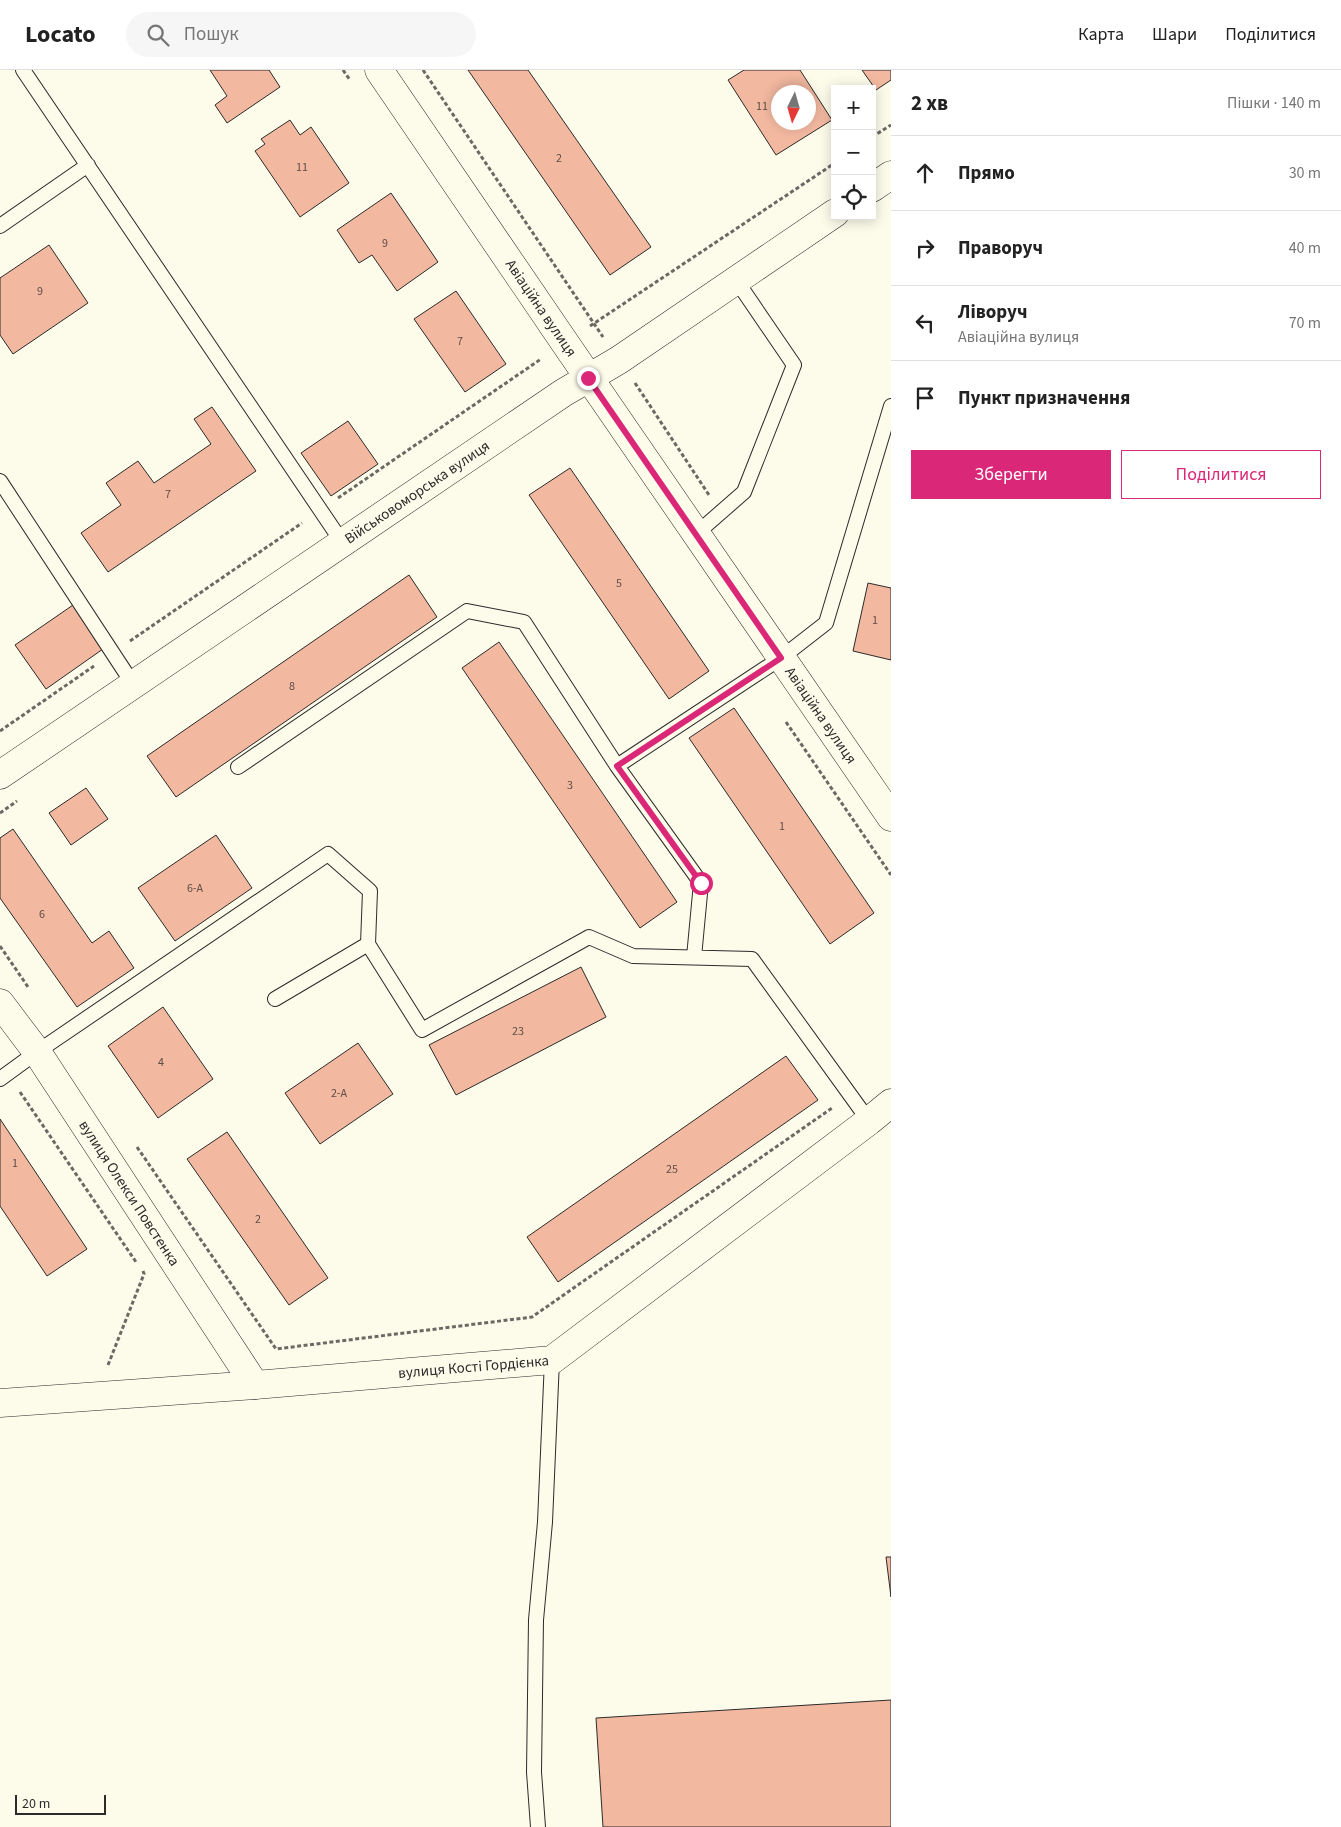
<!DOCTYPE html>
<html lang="uk">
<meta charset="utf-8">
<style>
:root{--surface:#fff;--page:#f6f6f6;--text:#222;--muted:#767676;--line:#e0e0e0;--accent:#db2777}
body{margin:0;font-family:"Source Sans 3",sans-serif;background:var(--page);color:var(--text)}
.controls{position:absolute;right:15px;top:15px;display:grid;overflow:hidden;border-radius:0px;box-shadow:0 2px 12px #0003}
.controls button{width:45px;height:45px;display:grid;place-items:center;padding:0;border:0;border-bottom:1px solid var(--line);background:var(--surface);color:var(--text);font:25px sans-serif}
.compass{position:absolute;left:771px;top:15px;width:45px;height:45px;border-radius:50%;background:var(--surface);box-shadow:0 2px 12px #0003;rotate:185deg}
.scale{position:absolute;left:15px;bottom:12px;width:91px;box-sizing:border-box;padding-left:5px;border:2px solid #2b2b2b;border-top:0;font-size:14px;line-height:18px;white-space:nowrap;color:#2b2b2b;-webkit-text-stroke:4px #fdfbea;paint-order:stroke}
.stop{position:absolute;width:15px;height:15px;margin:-11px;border:4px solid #db2777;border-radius:50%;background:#fff}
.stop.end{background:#db2777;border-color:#fff;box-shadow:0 1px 5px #0008}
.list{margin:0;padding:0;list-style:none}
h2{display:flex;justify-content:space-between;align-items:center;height:65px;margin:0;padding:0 20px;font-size:21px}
h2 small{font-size:16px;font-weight:400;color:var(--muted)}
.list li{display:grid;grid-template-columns:32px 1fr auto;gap:15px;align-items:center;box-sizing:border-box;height:75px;padding:0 20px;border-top:1px solid var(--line)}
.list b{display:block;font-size:19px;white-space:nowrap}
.list p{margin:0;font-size:16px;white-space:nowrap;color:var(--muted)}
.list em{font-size:16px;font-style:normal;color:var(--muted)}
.actions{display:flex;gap:10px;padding:15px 20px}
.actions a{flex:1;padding:11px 0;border:1px solid var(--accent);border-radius:0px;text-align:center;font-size:18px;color:var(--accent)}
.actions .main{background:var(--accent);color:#fff}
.icon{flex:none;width:28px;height:28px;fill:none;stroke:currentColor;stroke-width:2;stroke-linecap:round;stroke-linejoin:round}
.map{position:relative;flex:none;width:891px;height:1757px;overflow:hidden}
header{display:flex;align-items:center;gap:30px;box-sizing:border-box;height:70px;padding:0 25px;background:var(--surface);border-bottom:1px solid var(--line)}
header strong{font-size:24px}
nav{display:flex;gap:28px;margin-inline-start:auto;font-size:18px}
.search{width:350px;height:45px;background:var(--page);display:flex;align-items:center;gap:12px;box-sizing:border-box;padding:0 18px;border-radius:28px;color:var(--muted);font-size:19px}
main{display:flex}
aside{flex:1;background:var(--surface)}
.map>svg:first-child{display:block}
.building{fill:#f2b8a0;stroke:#2b2b2b;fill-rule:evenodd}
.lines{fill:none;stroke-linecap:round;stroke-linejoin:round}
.service-casing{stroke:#2b2b2b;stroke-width:16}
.minor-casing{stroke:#2b2b2b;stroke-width:29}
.path{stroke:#6a6964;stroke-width:3;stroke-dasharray:4 2.5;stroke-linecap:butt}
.service{stroke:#fdfbea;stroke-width:14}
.minor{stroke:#fdfbea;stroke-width:28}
.route{stroke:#db2777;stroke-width:6}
.labels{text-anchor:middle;stroke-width:4;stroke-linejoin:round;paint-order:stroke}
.number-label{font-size:12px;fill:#5d4e48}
.street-label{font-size:15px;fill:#2b2b2b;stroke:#fdfbea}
</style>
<header>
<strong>Locato</strong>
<div class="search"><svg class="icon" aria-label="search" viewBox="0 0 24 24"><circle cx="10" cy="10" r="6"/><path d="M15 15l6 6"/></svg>Пошук</div>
<nav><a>Карта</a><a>Шари</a><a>Поділитися</a></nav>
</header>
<main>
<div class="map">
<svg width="891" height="1757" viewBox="0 0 891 1757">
<rect width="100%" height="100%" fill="#fdfbea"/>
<path class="building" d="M210,0H269L280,17L227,53L215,35L227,26Z
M468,0H528L651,177L610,205Z
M744,0H800L832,50L776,85L728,10ZM778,22H808V52H778Z
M862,0H891V10L876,20Z
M290,50L300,65L311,57L349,113L300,147L255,81L265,74L261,69Z
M391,123L438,192L397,221L372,185L359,193L337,160Z
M49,175L88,233L13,284L0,265V208Z
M456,221L506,294L465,322L414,249Z
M212,337L256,401L108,502L81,463L121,435L106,413L138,391L154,413L211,374L194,349Z
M348,351L378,394L331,426L301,383Z
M570,398L709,601L669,629L529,425Z
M409,505L437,547L176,727L147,686Z
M868,513L891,518V590L853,581Z
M73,535L103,579L46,619L15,575Z
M499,572L677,832L640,858L462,598Z
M734,638L874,843L830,874L689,668Z
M86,718L108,749L71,775L49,743Z
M13,759L92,873L109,861L134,898L77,937L0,828V768Z
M216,765L252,818L175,871L138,818Z
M581,897L606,947L456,1025L429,975Z
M163,937L213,1009L158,1048L108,976Z
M358,973L393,1024L320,1074L285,1023Z
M786,986L818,1030L558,1212L527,1167Z
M0,1049L87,1179L47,1206L0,1136Z
M227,1062L328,1208L289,1235L187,1089Z
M886,1487H891V1527Z
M891,1630V1757H603L596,1648Z"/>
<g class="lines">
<defs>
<path id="service" d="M23,0L342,472
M0,156L88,95
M0,411L133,614
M696,464L744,422L794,295L736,210
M617,696L781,588L826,553L891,336
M238,697L467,541L524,552L617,696L701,813L694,887
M275,929L368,874
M0,1009L37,982L328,784L370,821L368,874L422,960L589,867L633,886L752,889L869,1051
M538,1757L534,1702L536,1550L545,1452L552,1290"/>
<g id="minor">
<path id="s1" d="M379,0L565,273L891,747"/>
<path d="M872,118L891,105"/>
<path id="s2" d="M0,705L563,323L619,290L835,143"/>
<path id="s3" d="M0,933L37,982L255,1315"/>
<path id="s4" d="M0,1333L255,1315L552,1290L869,1051L891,1033"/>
</g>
</defs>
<use href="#service" class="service-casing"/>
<use href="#minor" class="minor-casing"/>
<path class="path" d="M343,0L350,10
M423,0L603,267
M872,67L891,55
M590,256L835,93
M635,313L709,425
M338,428L541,289
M130,571L302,453
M786,652L891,805
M0,661L94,596
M0,743L17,731
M0,876L28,917
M20,1022L136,1192
M137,1077L276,1279L532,1247L832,1038
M108,1295L144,1204L143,1201"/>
<use href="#service" class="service"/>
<use href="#minor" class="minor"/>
</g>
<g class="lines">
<path class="route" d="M588,308L781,588L617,696L701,813"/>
</g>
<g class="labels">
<g class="number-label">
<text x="762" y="40">11</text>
<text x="559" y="92">2</text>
<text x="302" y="101">11</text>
<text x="385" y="177">9</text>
<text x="40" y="225">9</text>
<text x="460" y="275">7</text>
<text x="168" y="428">7</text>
<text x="619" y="517">5</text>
<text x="875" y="554">1</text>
<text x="292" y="620">8</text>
<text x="570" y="719">3</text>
<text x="782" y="760">1</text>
<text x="195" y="822">6-А</text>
<text x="42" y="848">6</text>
<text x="518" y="965">23</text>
<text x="161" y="996">4</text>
<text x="339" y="1027">2-А</text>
<text x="15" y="1097">1</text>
<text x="672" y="1103">25</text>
<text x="258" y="1153">2</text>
</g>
<g class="street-label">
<text dy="5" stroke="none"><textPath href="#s1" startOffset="288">Авіаційна вулиця</textPath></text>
<text dy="5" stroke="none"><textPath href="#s2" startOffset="504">Військовоморська вулиця</textPath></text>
<text dy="5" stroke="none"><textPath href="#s1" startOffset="782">Авіаційна вулиця</textPath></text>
<text dy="5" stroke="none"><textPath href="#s3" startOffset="230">вулиця Олекси Повстенка</textPath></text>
<text dy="5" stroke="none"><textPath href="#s4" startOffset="475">вулиця Кості Гордієнка</textPath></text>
</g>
</g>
</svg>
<div class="controls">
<button>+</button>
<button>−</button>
<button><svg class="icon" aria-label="locate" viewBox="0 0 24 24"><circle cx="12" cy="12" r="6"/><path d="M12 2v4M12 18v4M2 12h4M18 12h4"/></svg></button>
</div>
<svg class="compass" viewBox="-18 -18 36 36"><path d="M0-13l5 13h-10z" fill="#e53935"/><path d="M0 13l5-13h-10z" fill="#767676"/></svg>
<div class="scale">20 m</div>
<div class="stop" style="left:701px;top:813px"></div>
<div class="stop end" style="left:588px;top:308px"></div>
</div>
<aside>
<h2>2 хв<small>Пішки · 140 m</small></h2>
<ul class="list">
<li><svg class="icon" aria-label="ahead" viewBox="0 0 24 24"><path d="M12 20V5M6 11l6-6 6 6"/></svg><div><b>Прямо</b></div><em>30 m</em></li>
<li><svg class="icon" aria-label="right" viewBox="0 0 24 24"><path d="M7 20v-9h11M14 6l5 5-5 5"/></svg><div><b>Праворуч</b></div><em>40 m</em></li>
<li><svg class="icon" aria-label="left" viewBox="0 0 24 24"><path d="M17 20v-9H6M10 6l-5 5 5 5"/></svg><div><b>Ліворуч</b><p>Авіаційна вулиця</p></div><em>70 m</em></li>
<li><svg class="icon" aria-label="arrive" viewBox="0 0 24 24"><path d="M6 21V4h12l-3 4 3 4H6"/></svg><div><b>Пункт призначення</b></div></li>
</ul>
<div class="actions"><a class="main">Зберегти</a><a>Поділитися</a></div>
</aside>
</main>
